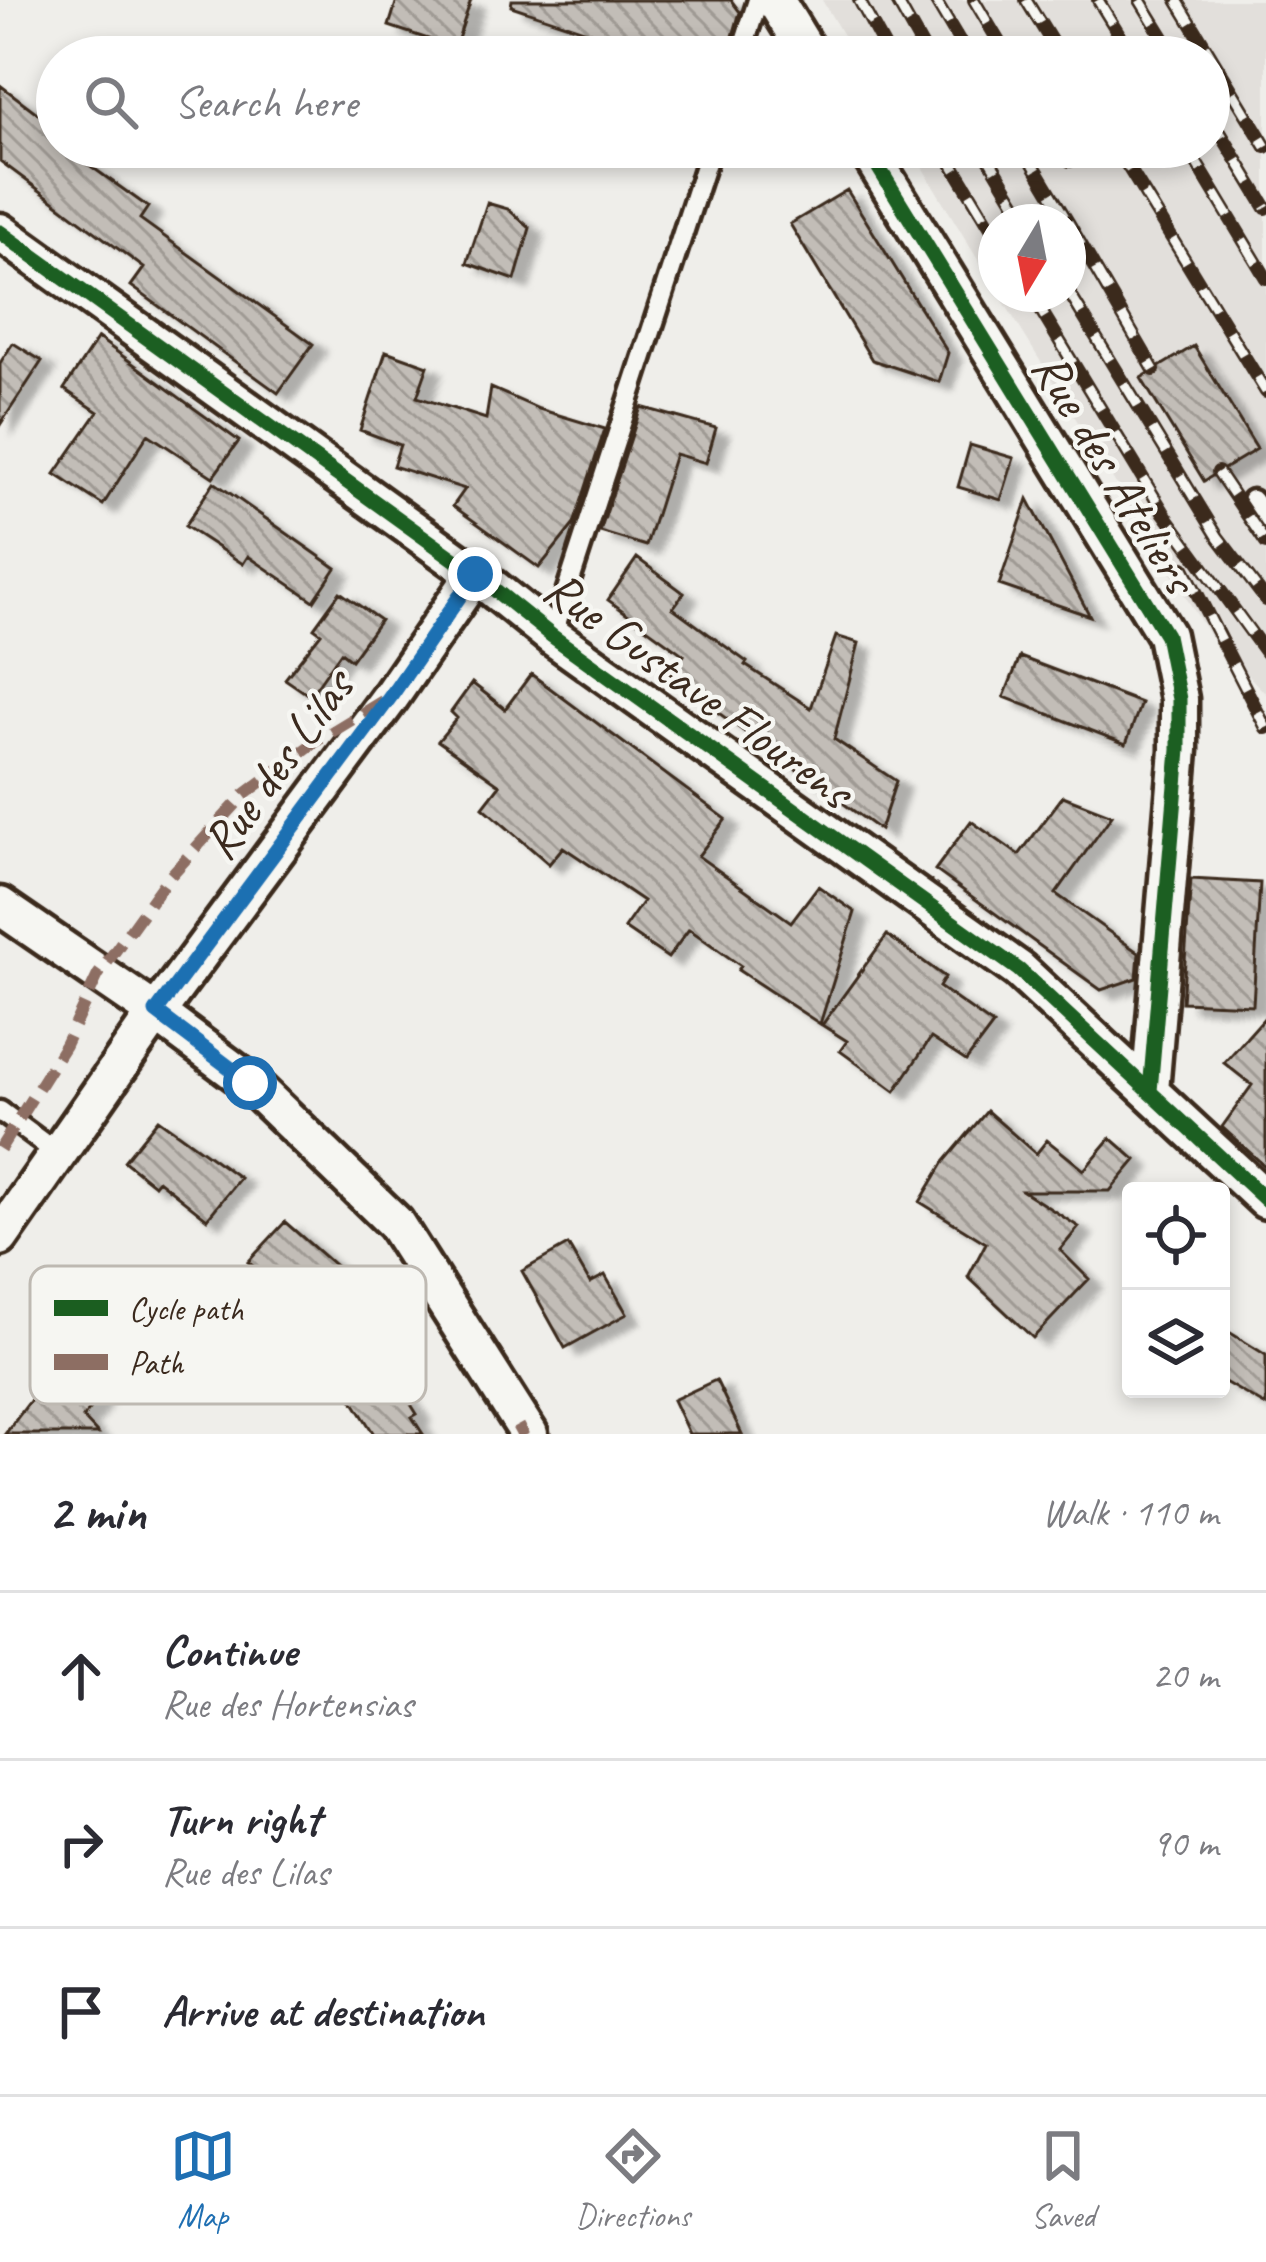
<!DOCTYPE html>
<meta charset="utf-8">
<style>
:root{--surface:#fff;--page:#f2f2f3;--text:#2b2b33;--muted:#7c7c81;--line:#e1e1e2;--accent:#1f6fb2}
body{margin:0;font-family:Caveat,sans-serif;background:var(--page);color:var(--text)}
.controls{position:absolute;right:36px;bottom:36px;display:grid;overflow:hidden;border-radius:12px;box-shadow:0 6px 18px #0003}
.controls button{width:108px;height:108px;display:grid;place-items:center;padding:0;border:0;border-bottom:3px solid var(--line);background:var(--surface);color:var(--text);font:60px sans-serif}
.compass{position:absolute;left:978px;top:204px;width:108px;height:108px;border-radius:50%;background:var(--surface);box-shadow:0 6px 18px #0003;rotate:190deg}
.stop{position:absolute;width:36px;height:36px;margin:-27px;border:9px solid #1f6fb2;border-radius:50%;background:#fff}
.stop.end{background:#1f6fb2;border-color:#fff;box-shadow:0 3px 12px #0008}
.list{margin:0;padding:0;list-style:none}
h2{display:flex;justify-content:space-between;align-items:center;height:156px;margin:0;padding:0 48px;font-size:51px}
h2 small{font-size:39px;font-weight:400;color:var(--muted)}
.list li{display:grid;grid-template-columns:78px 1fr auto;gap:36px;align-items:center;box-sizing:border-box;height:168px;padding:0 48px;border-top:3px solid var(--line)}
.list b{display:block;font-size:45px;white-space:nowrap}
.list p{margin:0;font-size:39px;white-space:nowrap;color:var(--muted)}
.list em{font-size:39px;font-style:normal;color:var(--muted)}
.icon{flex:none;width:66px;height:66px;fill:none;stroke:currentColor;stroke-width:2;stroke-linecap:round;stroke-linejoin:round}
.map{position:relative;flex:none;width:1266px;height:1434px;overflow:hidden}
.search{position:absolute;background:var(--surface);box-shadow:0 6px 18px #0003;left:36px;right:36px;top:36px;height:132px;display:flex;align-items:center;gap:30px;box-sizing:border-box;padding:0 42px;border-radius:66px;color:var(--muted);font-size:45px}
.sheet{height:660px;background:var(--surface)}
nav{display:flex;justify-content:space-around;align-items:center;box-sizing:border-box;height:168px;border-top:3px solid var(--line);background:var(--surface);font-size:33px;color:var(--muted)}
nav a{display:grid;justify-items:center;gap:6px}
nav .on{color:var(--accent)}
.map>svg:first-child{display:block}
.built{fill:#e2dfdb}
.building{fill:url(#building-back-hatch);stroke:#3b2a1e;stroke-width:3;filter:url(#shadow)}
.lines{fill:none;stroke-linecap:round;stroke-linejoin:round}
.lane-casing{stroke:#3b2a1e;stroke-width:27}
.street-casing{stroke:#3b2a1e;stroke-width:45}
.lane{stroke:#f6f6f2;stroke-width:18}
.street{stroke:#f6f6f2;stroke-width:36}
.rail-casing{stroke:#3b2a1e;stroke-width:14}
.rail{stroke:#f6f6f2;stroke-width:9;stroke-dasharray:27;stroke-linecap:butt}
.quiet{stroke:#8d6e63;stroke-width:12;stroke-dasharray:24 12;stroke-linecap:butt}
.cycleway-casing{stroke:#f6f6f2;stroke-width:22}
.cycleway{stroke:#1b5e20;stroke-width:15}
.route{stroke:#1f6fb2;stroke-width:15}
.labels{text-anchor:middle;stroke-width:9;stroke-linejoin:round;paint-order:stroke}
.street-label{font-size:51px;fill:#3b2a1e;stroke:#f6f6f2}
.key{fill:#f6f6f2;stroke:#beb9b2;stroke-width:3}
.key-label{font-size:33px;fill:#3b2a1e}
</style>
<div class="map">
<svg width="1266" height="1434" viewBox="0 0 1266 1434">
<defs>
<pattern id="building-back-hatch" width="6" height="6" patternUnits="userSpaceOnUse" patternTransform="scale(3)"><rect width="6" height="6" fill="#c2bdb7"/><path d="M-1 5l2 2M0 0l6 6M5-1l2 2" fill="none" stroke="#9f9a94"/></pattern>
<filter id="shadow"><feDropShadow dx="13" dy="8" stdDeviation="3" flood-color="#0004"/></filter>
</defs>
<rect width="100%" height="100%" fill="#efeeea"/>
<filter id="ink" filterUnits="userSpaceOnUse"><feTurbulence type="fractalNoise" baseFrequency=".00833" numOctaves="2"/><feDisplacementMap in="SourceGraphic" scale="24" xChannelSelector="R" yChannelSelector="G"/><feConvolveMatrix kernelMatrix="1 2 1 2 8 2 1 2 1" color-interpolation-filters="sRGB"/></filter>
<g filter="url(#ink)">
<path class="built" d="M822,0H1266V694L1208,633L999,294H1068V222H996V290L910,147H1209V57H856Z"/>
<path class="building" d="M397,0H471L455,48L389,26Z
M512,0H731L740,12L727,57H665L511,6Z
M0,85L57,128V147H64L148,207L140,219L313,344L278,393L131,286L144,268L0,161Z
M847,190L948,353L939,382L872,360L790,224Z
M487,203L508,209L530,228L515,280L467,263Z
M98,338L239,441L213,477L148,434L103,505L55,474L98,412L64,389Z
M13,343L42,361L0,425V363Z
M1194,346L1257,449L1204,481L1141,378Z
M386,351L428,366L417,397L486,419L491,388L539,409L605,429L574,524L539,568L453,506L465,489L393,466L400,445L360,430Z
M641,407L716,428L706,463L675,454L646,546L600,532Z
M970,445L1014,458L1001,500L958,487Z
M214,482L336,568L314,601L248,556L243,564L185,526Z
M1028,499L1090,616L999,585Z
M637,558L684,593L673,608L747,662L745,665L811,708L836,636L859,643L834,739L896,781L880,830L669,677L684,655L608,600Z
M340,592L380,620L351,660L341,652L310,696L285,679L321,633L314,628Z
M1020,657L1141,703L1126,744L1004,697Z
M531,674L726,819L698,856L791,922L818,886L855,912L820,1024L738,970L741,966L689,929L668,958L624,928L643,901L563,847L549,864L483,807L500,785L438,741L457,718L451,712L472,683L505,709Z
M1063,796L1112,815L1056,894L1139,953L1137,978L1101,990L935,870L971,821L1019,855Z
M1191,879L1260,883L1253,1005L1182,1002Z
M887,935L945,977L939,987L993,1025L966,1061L931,1038L895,1091L840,1051L847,1041L822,1025Z
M1266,1016V1167L1222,1127L1252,1085L1224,1063Z
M987,1111L1036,1154L1047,1140L1084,1170L1111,1138L1136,1160L1110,1191H1023L1079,1227L1060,1250L1089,1279L1033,1338L968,1277L986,1243L920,1202L944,1162Z
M158,1119L240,1178L207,1219L158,1180L154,1185L124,1161Z
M285,1222L356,1284L322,1321L248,1262Z
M568,1245L590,1283L605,1275L627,1314L565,1348L522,1271Z
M1221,1327L1266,1355V1406L1221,1380Z
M381,1345L408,1386L402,1390L417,1414L412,1417L423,1434H374L336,1374Z
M51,1357L98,1398L83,1418L98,1434H5L40,1388L31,1382Z
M716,1380L742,1434H689L673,1400Z"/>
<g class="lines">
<defs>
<path id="lane" d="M740,57L758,0
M1252,500L1266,519
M552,636L711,147
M0,1111L58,1154"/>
<path id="street" d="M775,0L810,57
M866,147L1166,635L1179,699V750L1150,1091
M0,232L475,574L552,636L1019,970L1266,1200
M0,906L156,1013L250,1083L395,1223L529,1434
M0,1237L156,1013L391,696L475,574"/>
</defs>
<use href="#lane" class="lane-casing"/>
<use href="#street" class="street-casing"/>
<use href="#lane" class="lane"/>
<use href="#street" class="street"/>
<defs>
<path id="rail" d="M859,0L890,57
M896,0L928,57
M935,0L969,57
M974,0L1008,57
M1026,0L1061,57
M1098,0L1133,57
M1140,0L1175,57
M1177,0L1266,147
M1209,114L1266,208
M942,147L996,236
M982,147L1027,222
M1023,147L1068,222
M1062,147L1070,161
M1116,147L1266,392
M1187,147L1266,278
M1068,222L1154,370
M1068,291L1218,537L1266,600
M1031,294L1164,513L1266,653
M1218,472L1266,543
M1184,568L1266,728"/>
</defs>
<use href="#rail" class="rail-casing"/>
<use href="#rail" class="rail"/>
<path class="quiet" d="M0,1149L65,1045L98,975L164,883L244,795L315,742L391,696
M515,1434L526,1428"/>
<defs>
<path id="cycleway" d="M866,147L1166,635L1179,699V750L1150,1091
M0,232L475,574L552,636L1019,970L1266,1200"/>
</defs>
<use href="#cycleway" class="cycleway-casing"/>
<use href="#cycleway" class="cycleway"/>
</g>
</g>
<g class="lines" filter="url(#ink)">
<path class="route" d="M250,1083L156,1012L391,696L475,574"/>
</g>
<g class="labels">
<g class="street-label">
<text transform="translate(1116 472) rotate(59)" y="18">Rue des Ateliers</text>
<text transform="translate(699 688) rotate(36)" y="18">Rue Gustave Flourens</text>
<text transform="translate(276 764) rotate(-54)" y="18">Rue des Lilas</text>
</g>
</g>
<rect x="30" y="1266" width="396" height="138" rx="18" class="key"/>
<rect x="54" y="1300" width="54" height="16" fill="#1b5e20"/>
<rect x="54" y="1354" width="54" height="16" fill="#8d6e63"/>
<g class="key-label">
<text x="129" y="1320">Cycle path</text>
<text x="129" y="1374">Path</text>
</g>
</svg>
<div class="controls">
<button><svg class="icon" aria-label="locate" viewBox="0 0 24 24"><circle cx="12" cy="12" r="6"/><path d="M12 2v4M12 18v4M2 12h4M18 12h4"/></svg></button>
<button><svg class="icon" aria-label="layers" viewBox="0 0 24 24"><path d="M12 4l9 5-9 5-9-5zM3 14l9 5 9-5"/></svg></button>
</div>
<svg class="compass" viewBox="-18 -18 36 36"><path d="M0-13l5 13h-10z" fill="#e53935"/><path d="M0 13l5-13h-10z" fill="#7c7c81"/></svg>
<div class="stop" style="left:250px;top:1083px"></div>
<div class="stop end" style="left:475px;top:574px"></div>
<div class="search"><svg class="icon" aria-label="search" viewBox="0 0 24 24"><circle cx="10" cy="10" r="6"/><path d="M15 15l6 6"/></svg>Search here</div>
</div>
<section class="sheet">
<h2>2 min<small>Walk · 110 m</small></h2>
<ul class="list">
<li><svg class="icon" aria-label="ahead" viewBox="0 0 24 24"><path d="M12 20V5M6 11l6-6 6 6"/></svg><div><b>Continue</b><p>Rue des Hortensias</p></div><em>20 m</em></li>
<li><svg class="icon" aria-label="right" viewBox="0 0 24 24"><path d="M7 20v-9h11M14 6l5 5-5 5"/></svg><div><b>Turn right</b><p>Rue des Lilas</p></div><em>90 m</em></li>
<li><svg class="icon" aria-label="arrive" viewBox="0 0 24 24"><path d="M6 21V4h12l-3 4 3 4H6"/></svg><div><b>Arrive at destination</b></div></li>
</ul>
</section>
<nav>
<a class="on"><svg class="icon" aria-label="map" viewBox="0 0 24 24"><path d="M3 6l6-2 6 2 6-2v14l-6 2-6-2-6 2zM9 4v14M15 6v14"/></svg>Map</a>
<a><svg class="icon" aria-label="directions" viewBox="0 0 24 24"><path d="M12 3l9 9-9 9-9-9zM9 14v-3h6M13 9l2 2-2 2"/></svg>Directions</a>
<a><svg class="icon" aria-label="saved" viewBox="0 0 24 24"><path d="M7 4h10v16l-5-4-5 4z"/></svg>Saved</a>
</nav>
